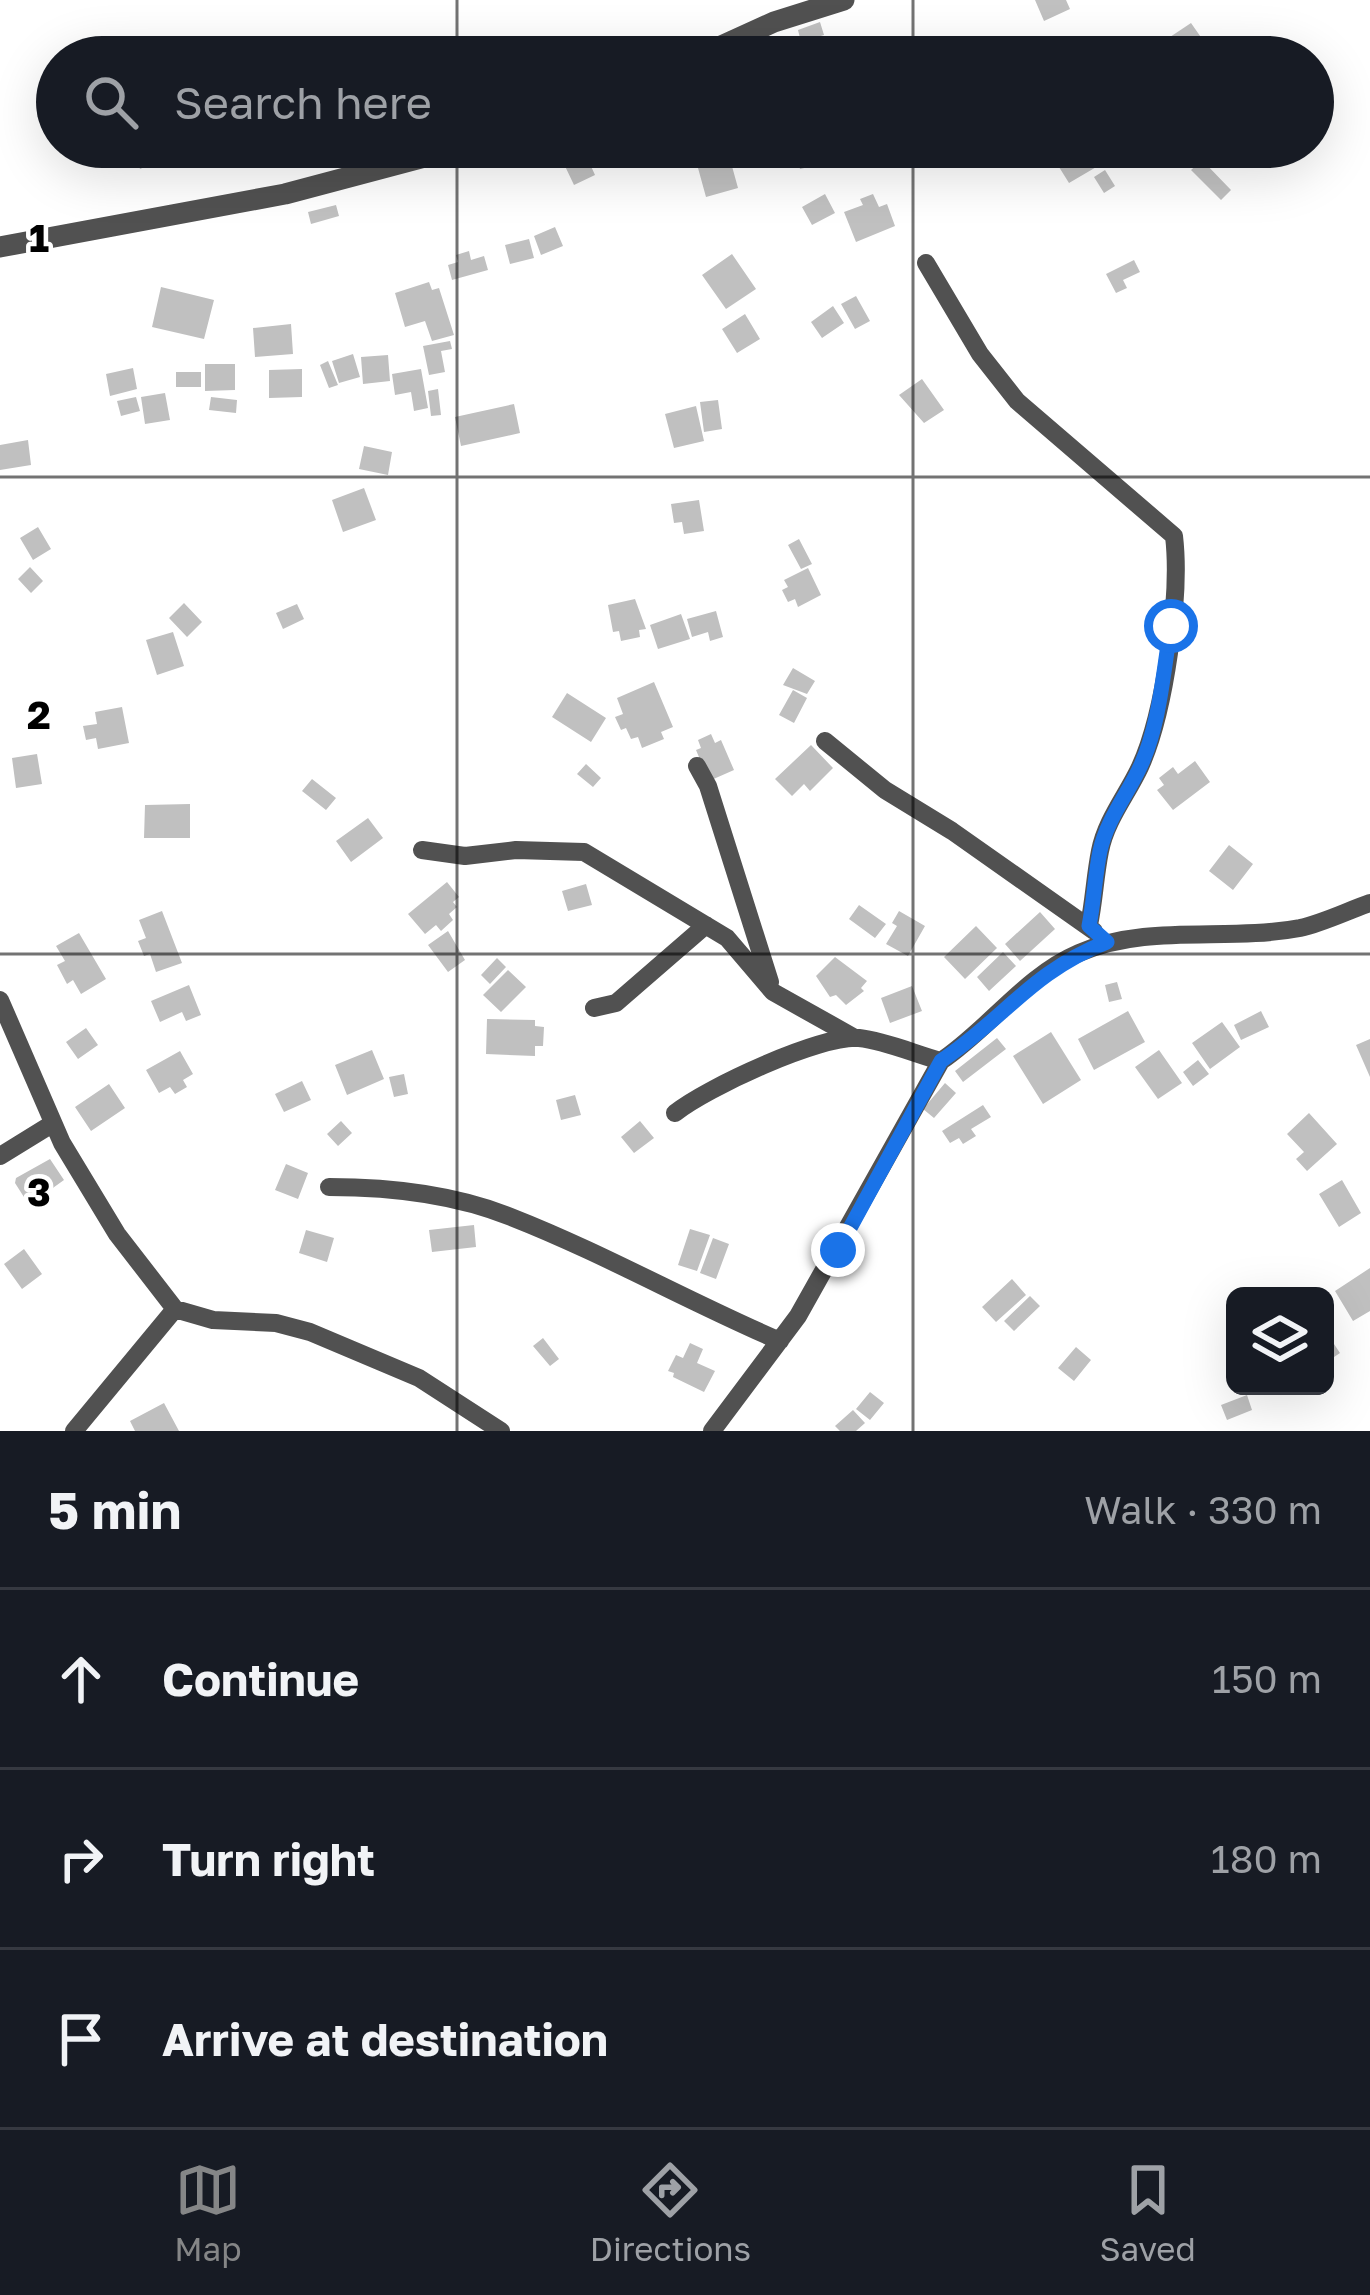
<!DOCTYPE html>
<meta charset="utf-8">
<style>
:root{--surface:#171b24;--page:#20242c;--text:#f1f3f6;--muted:#9ea1a6;--line:#363941;--accent:#858687}
body{margin:0;font-family:"Golos Text",sans-serif;background:var(--page);color:var(--text)}
.controls{position:absolute;right:36px;bottom:36px;display:grid;overflow:hidden;border-radius:18px;box-shadow:0 12px 48px #0002}
.controls button{width:108px;height:108px;display:grid;place-items:center;padding:0;border:0;border-bottom:3px solid var(--line);background:var(--surface);color:var(--text);font:60px sans-serif}
.stop{position:absolute;width:36px;height:36px;margin:-27px;border:9px solid #1a73e8;border-radius:50%;background:#fff}
.stop.end{background:#1a73e8;border-color:#fff;box-shadow:0 3px 12px #0008}
.list{margin:0;padding:0;list-style:none}
h2{display:flex;justify-content:space-between;align-items:center;height:156px;margin:0;padding:0 48px;font-size:51px}
h2 small{font-size:39px;font-weight:400;color:var(--muted)}
.list li{display:grid;grid-template-columns:78px 1fr auto;gap:36px;align-items:center;box-sizing:border-box;height:180px;padding:0 48px;border-top:3px solid var(--line)}
.list b{display:block;font-size:45px;white-space:nowrap}
.list em{font-size:39px;font-style:normal;color:var(--muted)}
.icon{flex:none;width:66px;height:66px;fill:none;stroke:currentColor;stroke-width:2;stroke-linecap:round;stroke-linejoin:round}
.map{position:relative;flex:none;width:1370px;height:1431px;overflow:hidden}
.search{position:absolute;background:var(--surface);box-shadow:0 12px 48px #0002;left:36px;right:36px;top:36px;height:132px;display:flex;align-items:center;gap:30px;box-sizing:border-box;padding:0 42px;border-radius:66px;color:var(--muted);font-size:45px}
.sheet{height:696px;background:var(--surface)}
nav{display:flex;justify-content:space-around;align-items:center;box-sizing:border-box;height:168px;border-top:3px solid var(--line);background:var(--surface);font-size:33px;color:var(--muted)}
nav a{display:grid;justify-items:center;gap:6px}
nav .on{color:var(--accent)}
.map>svg:first-child{display:block}
.building{fill:#c0c0c0}
.lines{fill:none;stroke-linecap:round;stroke-linejoin:round}
.minor{stroke:#515151;stroke-width:18}
.tertiary{stroke:#515151;stroke-width:21}
.route{stroke:#1a73e8;stroke-width:15}
.grid{fill:none;stroke:#000;stroke-width:3;stroke-opacity:0.55}
.grid-label{font-size:39px;text-anchor:middle;font-weight:bold;fill:#000;stroke:#fff;stroke-width:9;stroke-linejoin:round;paint-order:stroke}
</style>
<div class="map">
<svg width="1370" height="1431" viewBox="0 0 1370 1431">
<rect width="100%" height="100%" fill="#fff"/>
<path class="building" d="M1035,0H1066L1070,9L1044,21Z
M820,22L824,35L801,42L798,30Z
M1191,23L1205,43L1199,47L1205,57H1175L1164,41Z
M57,106V134L48,139L37,116Z
M163,147L167,158L140,169L132,149Z
M659,147H690L693,155L666,165Z
M1017,147H1040L1044,162L1023,168Z
M1089,150L1098,166L1069,183L1059,167Z
M585,153L595,175L574,185L564,164Z
M818,153L821,164L800,169L797,158Z
M730,159L738,188L706,197L698,168Z
M1202,160L1231,190L1221,200L1191,170Z
M1105,170L1115,186L1104,193L1094,177Z
M825,194L835,213L812,225L802,207Z
M873,194L879,207L887,204L895,226L856,242L844,212L863,205L860,199Z
M336,205L339,216L311,224L308,212Z
M555,227L563,246L541,255L534,236Z
M529,239L534,258L510,264L505,245Z
M469,251L471,260L484,256L488,270L452,280L448,265L458,262L456,255Z
M732,254L756,289L726,309L702,275Z
M1134,260L1140,272L1123,280L1127,288L1116,293L1106,274Z
M429,282L432,290L439,288L454,335L432,341L425,321L405,327L395,293Z
M161,287L214,300L204,339L152,327Z
M856,296L870,321L855,329L841,304Z
M833,306L844,323L822,338L811,322Z
M745,314L760,339L737,353L722,329Z
M291,324L293,354L255,357L253,328Z
M450,341L452,349L441,351L445,372L429,375L423,346Z
M353,354L360,377L339,383L332,361Z
M388,355L390,381L363,384L361,357Z
M328,361L338,385L329,388L320,365Z
M205,364H235V390L205,391Z
M133,368L137,389L110,396L106,374Z
M302,369V397L269,398V370Z
M421,369L428,408L414,411L411,392L395,395L392,374Z
M176,372H201V387H176Z
M922,379L944,410L924,423L899,395Z
M438,389L441,415L431,416L428,391Z
M165,393L170,420L145,424L141,397Z
M136,397L140,411L121,416L117,401Z
M211,397L237,400L236,413L209,410Z
M718,400L722,429L704,432L700,402Z
M514,404L520,433L461,446L455,417Z
M696,406L704,441L674,448L665,414Z
M28,440L31,465L0,470V445Z
M364,446L392,452L388,475L359,469Z
M364,488L376,520L343,532L332,500Z
M699,500L704,531L684,534L682,522L674,523L671,504Z
M38,527L51,549L33,560L20,538Z
M799,539L812,564L801,569L788,545Z
M30,567L43,581L31,593L18,579Z
M808,568L821,595L798,607L795,599L788,602L782,590L788,587L784,580Z
M635,599L646,629L639,630L640,637L621,641L619,631L613,632L608,605Z
M184,603L202,622L187,637L169,618Z
M297,604L304,619L283,629L276,613Z
M716,611L723,637L710,641L708,632L692,637L687,619Z
M681,614L690,639L658,649L650,625Z
M173,632L184,666L157,675L146,640Z
M793,668L815,681L807,694L783,685Z
M654,682L673,727L661,732L664,739L642,748L638,737L631,739L626,728L621,730L615,717L623,714L617,698Z
M793,690L807,698L794,723L779,715Z
M567,693L606,718L591,742L552,717Z
M122,707L129,743L98,749L96,738L86,740L83,726L97,724L95,712Z
M711,734L715,743L721,740L734,770L709,781L696,750L701,748L698,740Z
M811,745L833,768L810,791L804,784L792,796L775,779Z
M37,754L42,784L16,788L12,758Z
M1195,761L1210,782L1173,810L1157,790L1164,785L1159,778L1173,767L1178,774Z
M586,764L601,778L593,787L577,774Z
M312,779L336,798L326,810L302,791Z
M190,804V838H144L145,805Z
M368,818L383,838L351,862L336,841Z
M1229,845L1253,864L1233,890L1209,871Z
M447,882L459,897L453,902L457,907L449,914L453,920L441,931L436,925L425,934L408,914Z
M586,884L592,905L568,911L562,891Z
M859,905L886,924L875,938L849,919Z
M162,911L182,963L156,972L150,954L144,956L138,941L146,938L139,920Z
M899,911L925,926L908,956L886,944L897,926L892,923Z
M1040,912L1055,929L1020,961L1005,944Z
M976,926L997,948L965,979L944,957Z
M448,931L465,960L448,972L428,945Z
M79,933L106,979L81,994L73,980L67,984L57,965L65,961L56,946Z
M1003,952L1016,966L989,991L977,977Z
M835,957L867,981L861,988L864,991L846,1005L836,995L830,997L816,976Z
M497,958L506,967L490,984L481,975Z
M508,970L526,987L501,1012L483,995Z
M1117,982L1122,999L1109,1002L1105,985Z
M189,985L201,1015L186,1021L182,1012L160,1022L151,1001Z
M912,986L922,1011L890,1023L881,998Z
M1128,1011L1145,1042L1094,1070L1078,1039Z
M1261,1011L1269,1027L1241,1040L1234,1025Z
M487,1019L535,1020V1026L544,1027L543,1046H535V1056L486,1054Z
M1222,1022L1240,1047L1210,1069L1192,1043Z
M86,1028L98,1045L78,1059L66,1042Z
M1051,1032L1081,1080L1043,1104L1013,1056Z
M997,1038L1006,1049L963,1082L955,1071Z
M1370,1039V1077L1356,1045Z
M372,1050L384,1079L347,1095L335,1065Z
M1159,1050L1182,1083L1158,1099L1135,1067Z
M180,1051L193,1074L183,1080L187,1087L175,1094L170,1087L159,1093L146,1070Z
M1198,1060L1209,1074L1193,1086L1183,1072Z
M404,1074L408,1094L394,1097L389,1077Z
M302,1081L311,1100L284,1112L275,1094Z
M945,1083L956,1093L934,1118L923,1109Z
M109,1084L125,1108L91,1131L75,1107Z
M575,1095L581,1115L561,1120L556,1100Z
M983,1105L991,1117L971,1129L976,1136L963,1144L959,1138L950,1143L942,1131Z
M1309,1113L1337,1144L1307,1171L1296,1159L1304,1152L1287,1134Z
M341,1121L352,1133L338,1146L327,1134Z
M640,1121L654,1138L634,1153L621,1137Z
M50,1159L64,1180L29,1205L15,1183L16,1178Z
M286,1164L308,1173L298,1199L275,1190Z
M1342,1180L1361,1213L1339,1227L1319,1194Z
M474,1225L476,1247L432,1252L429,1230Z
M690,1229L710,1235L697,1271L678,1265Z
M306,1230L334,1238L327,1262L299,1253Z
M713,1238L729,1244L716,1279L700,1273Z
M24,1249L42,1274L22,1289L4,1264Z
M1370,1268V1311L1353,1321L1335,1291Z
M1012,1279L1026,1295L996,1322L982,1307Z
M1030,1296L1040,1306L1014,1331L1004,1321Z
M1328,1335L1340,1353L1325,1363V1337Z
M543,1338L559,1359L550,1366L533,1346Z
M690,1343L703,1349L697,1363L715,1371L704,1392L673,1377L674,1373L668,1371L676,1355L683,1358Z
M1076,1347L1091,1360L1074,1381L1058,1368Z
M870,1392L884,1403L870,1420L856,1409Z
M1247,1395L1252,1410L1227,1420L1221,1405Z
M164,1403L179,1431H135L130,1421Z
M853,1410L865,1423L856,1431H840L835,1426Z"/>
<g class="lines">
<path class="minor" d="M926,263L980,354L1017,401L1174,536C1181,595 1165,712 1140,767C1127,795 1106,820 1100,851C1095,876 1094,901 1089,925
M825,741L885,790L952,831L1094,931
M697,766L708,786L770,982
M422,850L465,856L516,850L584,852L727,938L773,992L855,1038
M0,1000L62,1143L117,1234L175,1309L213,1320L276,1323L310,1332L419,1378L501,1431
M594,1008L616,1003L706,925
M675,1113C706,1088 820,1035 859,1038C886,1041 915,1054 941,1061
M0,1156L52,1124
M329,1187C389,1187 454,1194 511,1217C603,1253 689,1302 780,1341
M74,1431L175,1309
M712,1431L798,1316L941,1061C989,1029 1025,976 1079,953C1149,923 1227,942 1300,928C1323,923 1347,911 1370,903"/>
<path class="tertiary" d="M697,57L774,22L844,0
M0,247L285,194L462,147"/>
</g>
<g class="lines">
<path class="route" d="M838,1250L941,1061C1004,1019 1031,972 1107,942L1089,926C1094,901 1095,875 1100,851C1107,819 1128,794 1141,765C1160,723 1163,672 1171,626"/>
</g>
<path class="grid" d="M457,0V57M913,0V57M457,147V1431M913,147V1431M0,477H1370M0,954H1370"/>
<g class="grid-label">
<text x="39" y="252">1</text>
<text x="39" y="729">2</text>
<text x="39" y="1206">3</text>
</g>
</svg>
<div class="controls">
<button><svg class="icon" aria-label="layers" viewBox="0 0 24 24"><path d="M12 4l9 5-9 5-9-5zM3 14l9 5 9-5"/></svg></button>
</div>
<div class="stop" style="left:1171px;top:626px"></div>
<div class="stop end" style="left:838px;top:1250px"></div>
<div class="search"><svg class="icon" aria-label="search" viewBox="0 0 24 24"><circle cx="10" cy="10" r="6"/><path d="M15 15l6 6"/></svg>Search here</div>
</div>
<section class="sheet">
<h2>5 min<small>Walk · 330 m</small></h2>
<ul class="list">
<li><svg class="icon" aria-label="ahead" viewBox="0 0 24 24"><path d="M12 20V5M6 11l6-6 6 6"/></svg><div><b>Continue</b></div><em>150 m</em></li>
<li><svg class="icon" aria-label="right" viewBox="0 0 24 24"><path d="M7 20v-9h11M14 6l5 5-5 5"/></svg><div><b>Turn right</b></div><em>180 m</em></li>
<li><svg class="icon" aria-label="arrive" viewBox="0 0 24 24"><path d="M6 21V4h12l-3 4 3 4H6"/></svg><div><b>Arrive at destination</b></div></li>
</ul>
</section>
<nav>
<a class="on"><svg class="icon" aria-label="map" viewBox="0 0 24 24"><path d="M3 6l6-2 6 2 6-2v14l-6 2-6-2-6 2zM9 4v14M15 6v14"/></svg>Map</a>
<a><svg class="icon" aria-label="directions" viewBox="0 0 24 24"><path d="M12 3l9 9-9 9-9-9zM9 14v-3h6M13 9l2 2-2 2"/></svg>Directions</a>
<a><svg class="icon" aria-label="saved" viewBox="0 0 24 24"><path d="M7 4h10v16l-5-4-5 4z"/></svg>Saved</a>
</nav>
